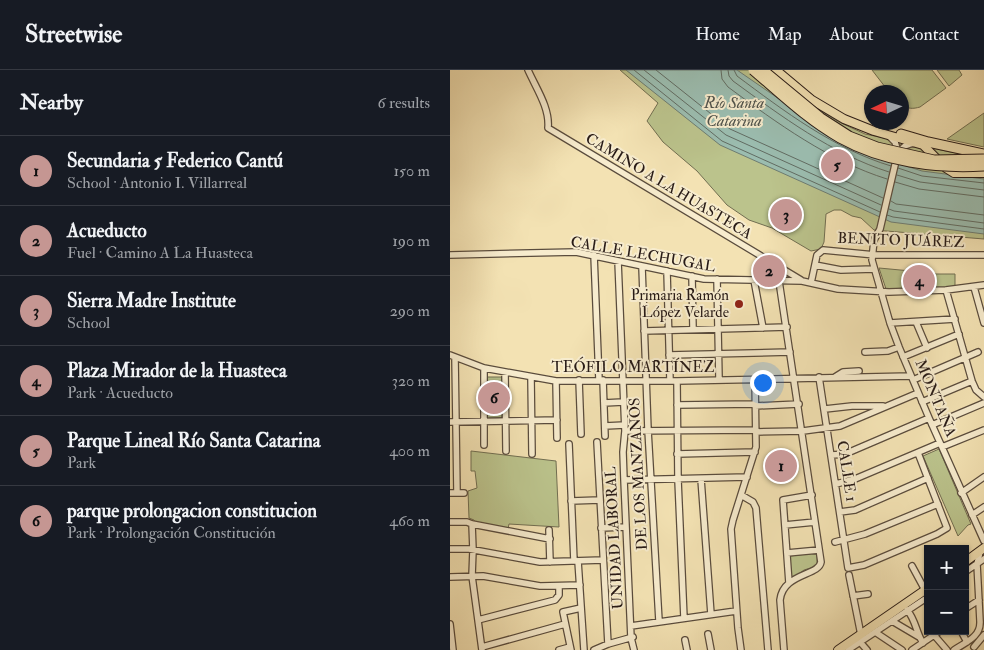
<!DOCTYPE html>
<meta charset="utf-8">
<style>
:root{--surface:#171b24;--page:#242831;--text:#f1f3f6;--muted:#9ea1a6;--line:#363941;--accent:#c59692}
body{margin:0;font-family:"IM FELL Double Pica",serif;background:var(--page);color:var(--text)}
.controls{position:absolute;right:15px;bottom:15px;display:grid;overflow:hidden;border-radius:0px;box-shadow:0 1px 4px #0004}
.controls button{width:45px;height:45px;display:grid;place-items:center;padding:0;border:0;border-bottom:1px solid var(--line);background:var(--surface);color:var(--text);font:25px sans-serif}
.compass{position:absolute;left:414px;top:15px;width:45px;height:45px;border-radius:50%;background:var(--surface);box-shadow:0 1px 4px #0004;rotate:266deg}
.you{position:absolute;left:312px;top:312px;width:18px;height:18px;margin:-12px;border:4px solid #fff;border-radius:50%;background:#1a73e8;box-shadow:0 0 0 8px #1a73e833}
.badge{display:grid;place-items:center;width:32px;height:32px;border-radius:50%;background:var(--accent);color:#111;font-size:16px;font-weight:700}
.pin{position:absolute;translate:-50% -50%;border:2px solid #fff;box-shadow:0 1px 5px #0006}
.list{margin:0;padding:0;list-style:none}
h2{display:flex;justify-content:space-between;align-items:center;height:65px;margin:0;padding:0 20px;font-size:21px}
h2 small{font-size:16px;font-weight:400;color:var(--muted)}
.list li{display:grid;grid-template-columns:32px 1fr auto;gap:15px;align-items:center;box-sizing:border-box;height:70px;padding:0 20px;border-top:1px solid var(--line)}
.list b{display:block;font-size:19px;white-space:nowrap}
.list p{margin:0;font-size:16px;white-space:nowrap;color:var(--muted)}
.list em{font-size:16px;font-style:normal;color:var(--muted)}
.map{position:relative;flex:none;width:534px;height:580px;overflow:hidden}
header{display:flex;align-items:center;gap:30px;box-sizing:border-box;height:70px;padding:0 25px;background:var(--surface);border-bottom:1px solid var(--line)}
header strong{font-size:24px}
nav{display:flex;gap:28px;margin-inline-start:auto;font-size:18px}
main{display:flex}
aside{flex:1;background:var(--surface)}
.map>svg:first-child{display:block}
.green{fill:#bbc38c;stroke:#716e51}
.water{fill:#9bbdb0;stroke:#6d7c72}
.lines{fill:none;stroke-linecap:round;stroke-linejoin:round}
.shore{stroke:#616c63;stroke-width:1}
.minor-casing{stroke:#5a4c3d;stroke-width:8}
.major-casing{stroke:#271a16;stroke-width:10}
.highway-casing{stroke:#271a16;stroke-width:11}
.minor{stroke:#f7ecce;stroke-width:5.5}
.major{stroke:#f3e2b3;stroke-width:8}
.highway{stroke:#f3e2b3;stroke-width:9}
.highway-bridge-casing{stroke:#271a16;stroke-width:11;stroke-linecap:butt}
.highway-bridge{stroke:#f3e2b3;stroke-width:9}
.poi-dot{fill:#8f2418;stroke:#f7ecce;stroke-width:2}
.labels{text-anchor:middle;stroke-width:4;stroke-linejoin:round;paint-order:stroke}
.street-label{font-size:15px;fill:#271a16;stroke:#f7ecce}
.poi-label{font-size:15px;fill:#271a16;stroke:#f7ecce;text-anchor:end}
.water-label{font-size:16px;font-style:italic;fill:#50534c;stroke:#f7ecce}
</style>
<header>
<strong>Streetwise</strong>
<nav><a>Home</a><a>Map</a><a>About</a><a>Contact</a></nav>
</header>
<main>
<aside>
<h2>Nearby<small>6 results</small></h2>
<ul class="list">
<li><span class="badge">1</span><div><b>Secundaria 5 Federico Cantú</b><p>School · Antonio I. Villarreal</p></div><em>150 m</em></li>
<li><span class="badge">2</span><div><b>Acueducto</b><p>Fuel · Camino A La Huasteca</p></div><em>190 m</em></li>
<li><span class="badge">3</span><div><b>Sierra Madre Institute</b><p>School</p></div><em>290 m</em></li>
<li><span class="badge">4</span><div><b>Plaza Mirador de la Huasteca</b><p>Park · Acueducto</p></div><em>320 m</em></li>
<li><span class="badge">5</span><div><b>Parque Lineal Río Santa Catarina</b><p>Park</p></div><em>400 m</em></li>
<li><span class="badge">6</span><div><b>parque prolongacion constitucion</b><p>Park · Prolongación Constitución</p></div><em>460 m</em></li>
</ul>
</aside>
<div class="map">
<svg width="534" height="580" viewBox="0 0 534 580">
<rect width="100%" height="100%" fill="#f3e2b3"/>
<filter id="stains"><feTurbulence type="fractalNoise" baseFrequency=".004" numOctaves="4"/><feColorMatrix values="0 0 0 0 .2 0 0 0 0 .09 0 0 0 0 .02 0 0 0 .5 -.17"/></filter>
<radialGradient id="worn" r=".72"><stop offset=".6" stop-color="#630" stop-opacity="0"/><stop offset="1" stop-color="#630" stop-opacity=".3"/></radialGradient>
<path class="green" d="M170,0H317L365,37L389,52L415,64L534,89V169L424,160L411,148L402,146L391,140H384L376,144L374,172L371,179L361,181L322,158L299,150L277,135L247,101L213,72L197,51L208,33Z
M422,0H482L496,18L470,37C463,39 458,39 452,35V22H439Z
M487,0H509L512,5L499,16Z
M534,43V77L497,69Z
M429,198L461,201L478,200L486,204H505V218L436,219Z
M36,307H52V348L37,349Z
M489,379L521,454L518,455L508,466L473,386Z
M21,381L106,391L109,457L59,454L58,459L25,453L24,450L19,448L18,421L27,418L25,401H21Z
M365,483L367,484V496L354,500L343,508L341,506L340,486Z"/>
<path class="water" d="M176,0H287L377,62L421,85L472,101L534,109V164L441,152L270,75Z"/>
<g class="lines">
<path class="shore" d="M184,0L272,71L430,142
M194,0L276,65L431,135
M206,0L280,59L433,128
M271,0L272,9L278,17C327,53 379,91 437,109
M278,0L279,6L283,11C331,46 382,84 439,102
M284,0L287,6C334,41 384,79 441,96
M448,98L472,106L534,113
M447,105L470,112L534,120
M445,112L469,119L534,127
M441,131L446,134L534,145
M439,139L444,141L534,153
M437,145L443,147L534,159"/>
<defs>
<path id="minor" d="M78,0C86,18 100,38 98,58L351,210
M440,67L445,72L448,82L430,159L424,170L422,190L440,253L449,277L479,348L534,471
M450,84C452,75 457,75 465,73
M0,185L126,182L254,209L352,211L388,219L439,222L496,220L534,215
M144,185L149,310
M168,191L175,361L173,382L174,410L181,568L184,580
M365,195L391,200L424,199
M192,197L198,360L209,551
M217,201L220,311
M242,206L243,259
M267,209L269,309
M304,210L313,258
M329,211L371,492C369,506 333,503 330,530L334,580
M361,213L367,185L373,180L425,185H534
M524,217L534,253
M496,220L522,311L526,320L534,327
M466,252L477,278
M440,253L505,249
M194,261L337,257
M415,282L438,281L449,277
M0,285L34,298L106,311H227L461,306
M219,285L340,282
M5,287L7,423
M453,287L509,264
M34,298V375
M55,302L56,381
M81,307L82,384
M369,307L398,498L414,495L487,464L497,458L468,383
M385,307L393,302L409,301
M129,310L131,364
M153,310L155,366
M463,310L528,282
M106,311L107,368
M227,311L228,410L234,548
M472,332L522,311
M154,333L173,332
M227,335L305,334
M305,336L349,334
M375,339L402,336H433
M0,352L107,350
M482,355L534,333
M155,356L175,355
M175,361L306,360
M306,362L353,361L390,356L468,323
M147,372L158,574
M119,374L124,491
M492,377L534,360
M227,384L305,382
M382,385L395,384L479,348
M251,409L261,544
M174,410L297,407
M386,414L405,409L490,373
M0,423H14
M511,423L534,407
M291,425L303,432L306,438L318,580
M121,431L150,430
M390,442L405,440L478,408
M522,445L534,437
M0,452H17L22,454L100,469
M22,454L23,480L22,506L32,580
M335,455L365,452
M151,458L176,457
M99,460L100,492
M385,472L415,464L488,434
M0,479H19L90,492L153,490
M337,483L369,480
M128,491L134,580
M462,496L475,520
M515,502L534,489
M399,505L411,565
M0,507L33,506L90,516L130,515
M339,513L333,430L362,425
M403,526L418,524
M515,539L529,530
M457,540C466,550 466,563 473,573
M28,550L105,530L109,525V516
M442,551L469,567
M0,554L3,580
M181,556L286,541
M511,561L517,572
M425,562L452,580
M258,564L261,580
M484,565L497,580
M235,570L237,580
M410,572L417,580
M32,577L115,554
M524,577L534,565
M109,580L120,577
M121,580L113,542L131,538
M144,580L158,574L183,567
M291,580L288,558L281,459L283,450L306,377L305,309
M398,580L478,527
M462,580L490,561
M504,580C516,572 531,567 530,551L527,494L530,482"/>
<path id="major" d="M326,0L362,30L394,49L424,61L473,75L496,98L504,103H534
M515,492L534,478
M388,580L478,518"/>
<path id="highway" d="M451,64L478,72L534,84"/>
</defs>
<use href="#minor" class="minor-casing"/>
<use href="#major" class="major-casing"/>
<use href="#highway" class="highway-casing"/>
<use href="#minor" class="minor"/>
<use href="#major" class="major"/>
<use href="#highway" class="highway"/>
<defs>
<path id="highway-bridge" d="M303,0C331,24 358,50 390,68C433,92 486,99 534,96
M313,0L371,48L399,66L427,77L484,90L534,89"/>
</defs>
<use href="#highway-bridge" class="highway-bridge-casing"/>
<use href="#highway-bridge" class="highway-bridge"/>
</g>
<circle class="poi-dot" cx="289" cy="234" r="5"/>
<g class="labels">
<g class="street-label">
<text transform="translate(219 116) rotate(31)" y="5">CAMINO A LA HUASTECA</text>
<text transform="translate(451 170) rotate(2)" y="5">BENITO JUÁREZ</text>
<text transform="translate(193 184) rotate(10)" y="5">CALLE LECHUGAL</text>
<text x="183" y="302">TEÓFILO MARTÍNEZ</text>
<text transform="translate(486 328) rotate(67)" y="5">MONTAÑA</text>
<text transform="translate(397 401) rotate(81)" y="5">CALLE 1</text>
<text transform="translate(188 404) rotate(-93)" y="5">DE LOS MANZANOS</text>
<text transform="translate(164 468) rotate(-93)" y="5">UNIDAD LABORAL</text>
</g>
<g class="poi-label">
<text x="279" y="230">Primaria Ramón<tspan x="279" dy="17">López Velarde</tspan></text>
</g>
<g class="water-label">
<text x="284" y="38">Río Santa<tspan x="284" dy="18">Catarina</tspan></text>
</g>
</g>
<rect width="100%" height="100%" filter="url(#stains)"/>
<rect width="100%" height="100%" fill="url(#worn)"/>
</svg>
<div class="controls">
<button>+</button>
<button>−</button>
</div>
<svg class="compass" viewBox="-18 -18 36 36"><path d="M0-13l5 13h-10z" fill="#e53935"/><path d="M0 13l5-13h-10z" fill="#9ea1a6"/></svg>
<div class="you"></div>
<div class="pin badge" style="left:331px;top:396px">1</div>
<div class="pin badge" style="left:319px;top:201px">2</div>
<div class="pin badge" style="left:336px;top:145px">3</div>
<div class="pin badge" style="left:469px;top:211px">4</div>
<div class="pin badge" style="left:387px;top:95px">5</div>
<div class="pin badge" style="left:44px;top:328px">6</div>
</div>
</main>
